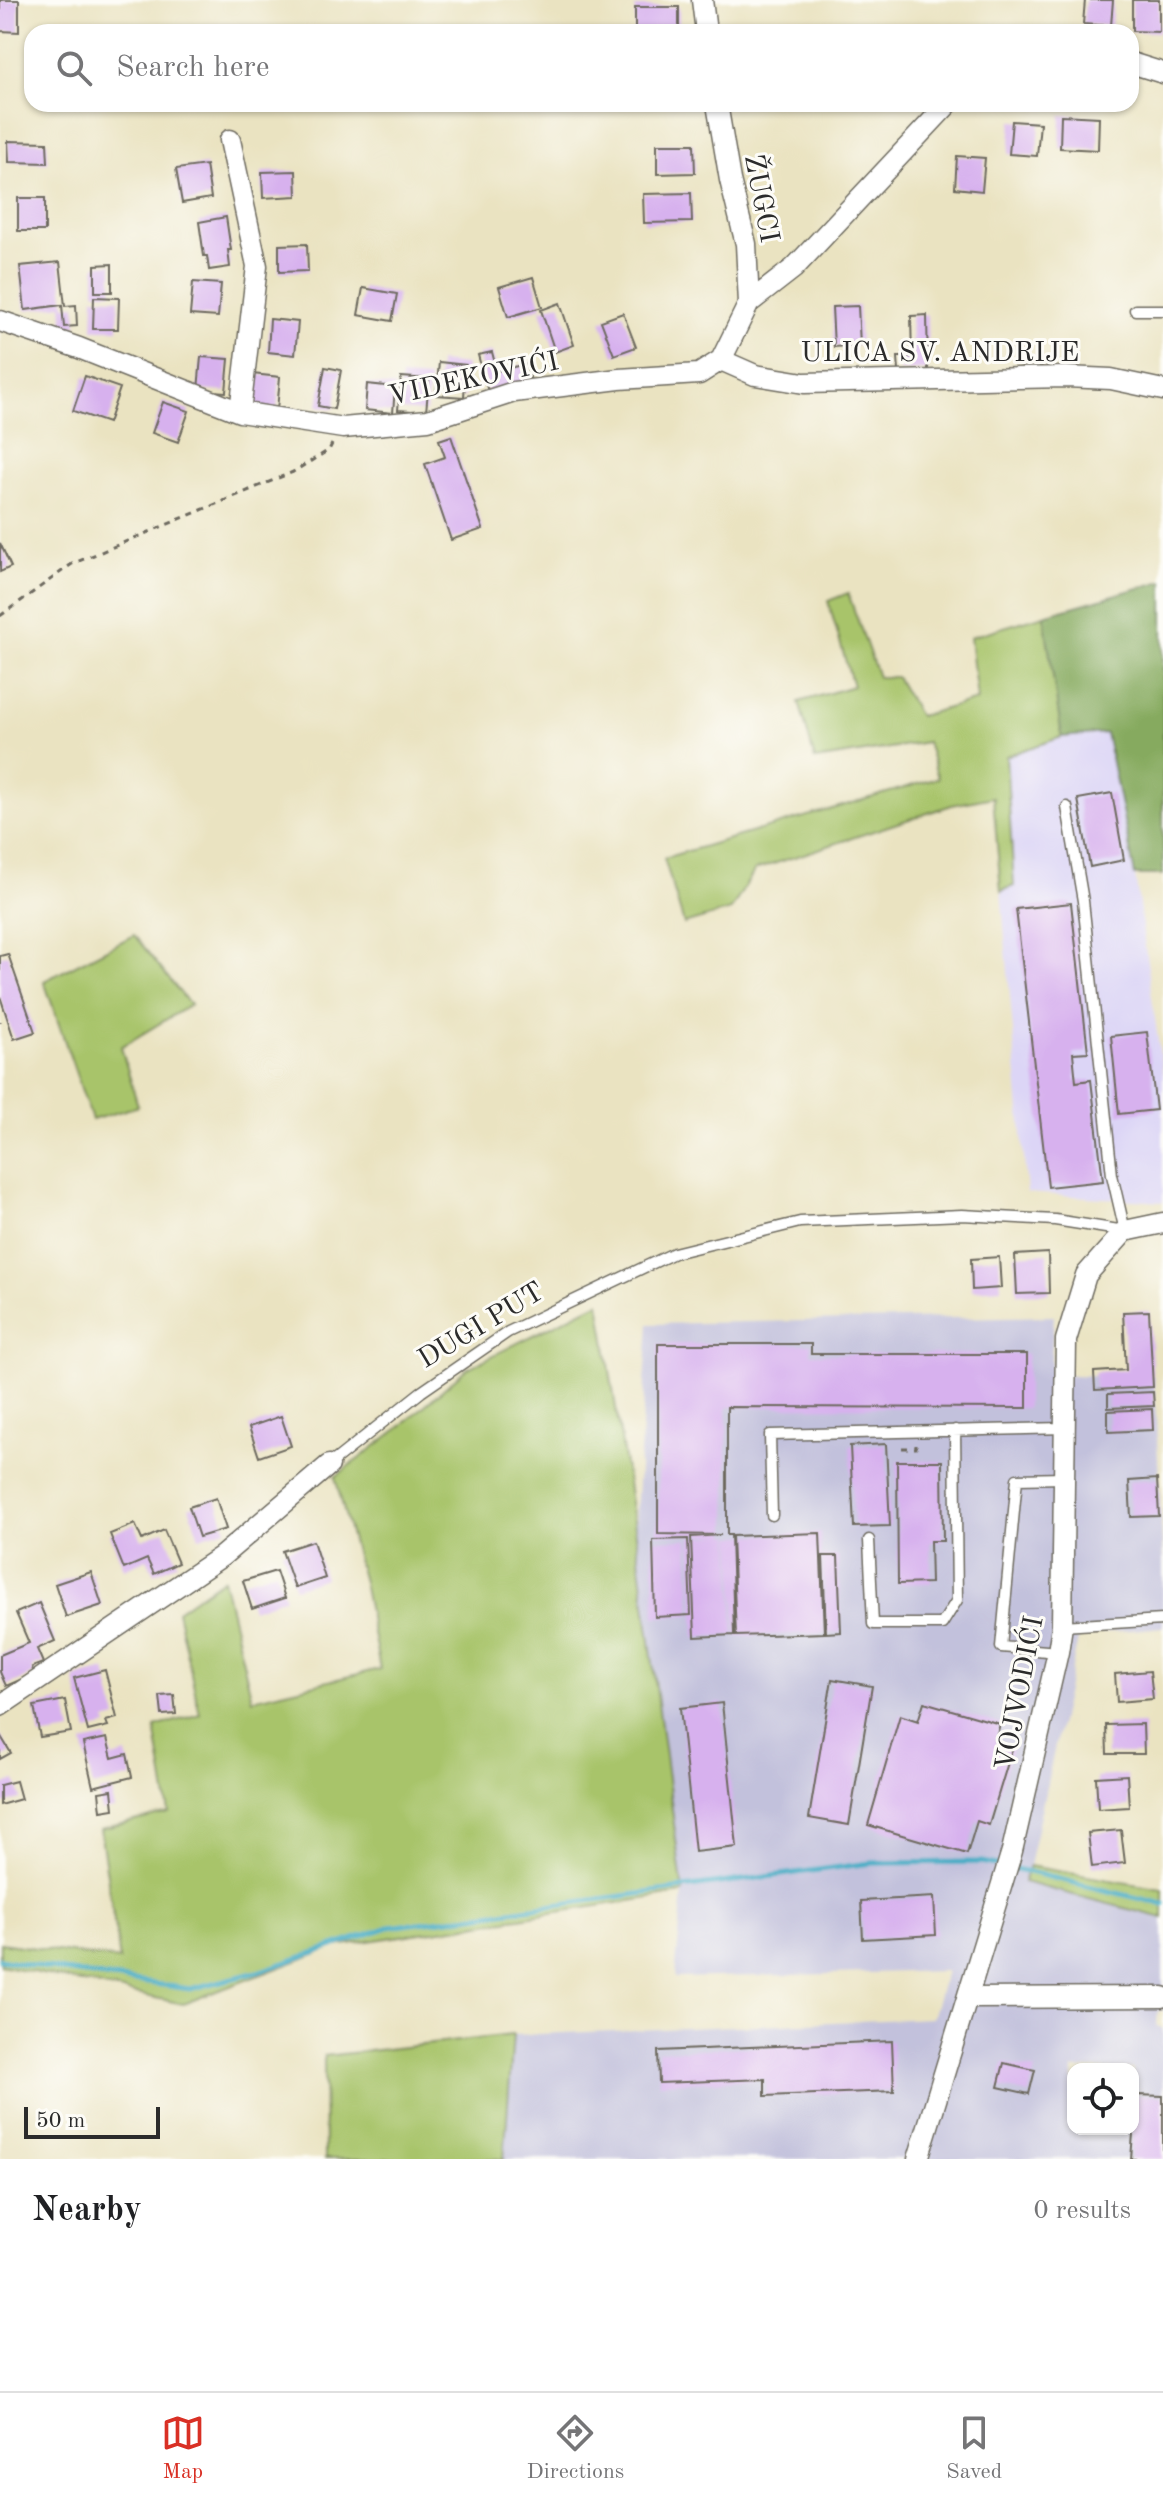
<!DOCTYPE html>
<meta charset="utf-8">
<style>
:root{--surface:#fff;--page:#f2f2f2;--text:#202124;--muted:#757577;--line:#e0e0e0;--accent:#d93025}
body{margin:0;font-family:"Old Standard TT",serif;background:var(--page);color:var(--text)}
.controls{position:absolute;right:24px;bottom:24px;display:grid;overflow:hidden;border-radius:16px;box-shadow:0 2px 6px #0004}
.controls button{width:72px;height:72px;display:grid;place-items:center;padding:0;border:0;border-bottom:2px solid var(--line);background:var(--surface);color:var(--text);font:40px sans-serif}
.scale{position:absolute;left:24px;bottom:20px;width:136px;box-sizing:border-box;padding-left:8px;border:4px solid #2b2b2b;border-top:0;font-size:22px;line-height:28px;white-space:nowrap;color:#2b2b2b;-webkit-text-stroke:6px #fdfcf7;paint-order:stroke}
.list{margin:0;padding:0;list-style:none}
h2{display:flex;justify-content:space-between;align-items:center;height:104px;margin:0;padding:0 32px;font-size:34px}
h2 small{font-size:26px;font-weight:400;color:var(--muted)}
.icon{flex:none;width:44px;height:44px;fill:none;stroke:currentColor;stroke-width:2;stroke-linecap:round;stroke-linejoin:round}
.map{position:relative;flex:none;width:1163px;height:2159px;overflow:hidden}
.search{position:absolute;background:var(--surface);box-shadow:0 2px 6px #0004;left:24px;right:24px;top:24px;height:88px;display:flex;align-items:center;gap:20px;box-sizing:border-box;padding:0 28px;border-radius:24px;color:var(--muted);font-size:30px}
.sheet{height:232px;background:var(--surface)}
nav{display:flex;justify-content:space-around;align-items:center;box-sizing:border-box;height:112px;border-top:2px solid var(--line);background:var(--surface);font-size:22px;color:var(--muted)}
nav a{display:grid;justify-items:center;gap:4px}
nav .on{color:var(--accent)}
.map>svg:first-child{display:block}
.built{fill:#dcd5f6}
.industrial{fill:#c2c1dc;fill-rule:evenodd}
.green{fill:#a8c46b;stroke:#6a784b;stroke-width:2}
.forest{fill:#86aa5f;stroke:#586a45;stroke-width:2}
.lines{fill:none;stroke-linecap:round;stroke-linejoin:round}
.stream{stroke:#45acc5;stroke-width:5}
.building{fill:#d7b1ee}
.lane-casing{stroke:#6e6b60;stroke-width:13}
.street-casing{stroke:#6e6b60;stroke-width:23}
.path{stroke:#6e6b60;stroke-width:3;stroke-dasharray:6 6;stroke-linecap:butt}
.lane{stroke:#fff;stroke-width:10}
.street{stroke:#fff;stroke-width:20}
.labels{text-anchor:middle;stroke-width:6;stroke-linejoin:round;paint-order:stroke}
.street-label{font-size:28px;fill:#2b2b2b;stroke:#fdfcf7}
</style>
<div class="map">
<svg width="1163" height="2159" viewBox="0 0 1163 2159">
<rect width="100%" height="100%" fill="#fdfcf7"/>
<filter id="ink" filterUnits="userSpaceOnUse"><feTurbulence type="fractalNoise" baseFrequency=".0125" numOctaves="2"/><feDisplacementMap in="SourceGraphic" scale="16" xChannelSelector="R" yChannelSelector="G"/><feConvolveMatrix kernelMatrix="1 2 1 2 8 2 1 2 1" color-interpolation-filters="sRGB"/></filter>
<filter id="wash" filterUnits="userSpaceOnUse"><feTurbulence type="fractalNoise" baseFrequency=".006" numOctaves="4" result="noise"/><feDisplacementMap in="SourceGraphic" scale="32" xChannelSelector="R" yChannelSelector="G"/><feGaussianBlur stdDeviation="1.8" result="paint"/><feColorMatrix in="noise" values="0 0 0 0 0 0 0 0 0 0 0 0 0 0 0 0 0 1.4 0 .05"/><feComposite in="paint" operator="in"/></filter>
<g filter="url(#wash)">
<rect width="100%" height="100%" fill="#eae3c1"/>
<path class="built" d="M1106,733L1135,875L1163,1076V1202L1027,1193L1001,891L1014,886L1005,756L1062,737Z"/>
<path class="industrial" d="M1054,1316L1050,1375L1154,1376L1163,1563V1627L1079,1635L1029,1866L1023,1882L1163,1918V2010L1158,2011L1157,2026L1163,2030V2159H504L513,2035L932,2018L946,1971L675,1978L683,1893L635,1527L649,1324ZM1073,2069H1133V2129H1073Z"/>
<path class="green" d="M848,593L878,677H896L919,716L977,700L970,637L1044,615L1062,737L1006,756L1014,886L1001,891L993,797L952,805L755,870L731,910L684,924L664,858L938,778L927,742L815,760L799,702L853,686L828,601Z
M134,935L190,1005L121,1047L138,1106L92,1120L44,981Z
M599,1302L635,1527L683,1893L336,1946L183,2004L0,1965V1943L120,1960L100,1829L169,1813L155,1727L200,1714L177,1611L223,1579L252,1699L380,1669L363,1582L335,1477L398,1429L466,1369Z
M1029,1866L1163,1889V1918L1023,1882Z
M513,2035L504,2159H325L324,2056Z"/>
<path class="forest" d="M1163,581V875H1135L1106,733L1062,737L1044,615Z"/>
<g class="lines">
<path class="stream" d="M1012,1868L1163,1904
M0,1959L63,1971L190,1989L257,1972L389,1927L871,1863L981,1862L1002,1866"/>
</g>
<g id="blocks">
<path class="building" d="M0,0H19V32L0,31Z
M1085,0H1113L1111,26L1083,24Z
M1132,0H1159V32L1132,31Z
M635,7H679V32H635Z
M1061,115L1099,117L1098,150L1060,148Z
M1012,121L1040,123L1037,156L1009,154Z
M8,141L47,142L48,163L9,162Z
M657,144H694L695,173L657,174Z
M957,156L985,158L982,191L955,188Z
M206,165L211,198L182,203L176,169Z
M296,171L297,196L263,198L262,172Z
M691,193L692,222L644,223L643,194Z
M18,198H45V231H18Z
M226,217L231,250H228L230,267L209,270L207,256H204L199,222Z
M307,244L308,271L279,272V245Z
M60,262L65,306L76,305L77,326L64,327L62,305L25,310L20,266Z
M112,264V292H95V265Z
M533,277L542,307L508,317L499,287Z
M193,282L221,284L218,317L190,315Z
M363,288L397,294L392,321L358,315Z
M94,297L119,298L118,329H93Z
M560,303L574,345L555,352L541,310Z
M858,306L860,345L834,347L832,307Z
M623,313L636,347L614,355L601,321Z
M927,315L928,370L899,371L898,357H912L911,316Z
M270,319L298,322L295,355L268,352Z
M492,352L497,371L526,364L531,381L488,392L478,355Z
M201,357L229,359L226,392L198,390Z
M439,362L466,365L464,397L436,395Z
M325,367L341,370L334,409L318,406Z
M252,374L280,377L277,410L249,407Z
M85,376L120,388L108,423L73,411Z
M401,377L429,379L426,412L398,410Z
M367,384L395,387L393,413L365,410Z
M163,402L189,411L178,442L152,433Z
M451,436L483,529L451,540L425,464L445,457L439,440Z
M0,543L11,567L0,572Z
M1112,793L1124,860L1090,867L1078,799Z
M1071,903L1088,1052L1073,1053L1076,1082L1091,1080L1103,1181L1048,1187L1016,909Z
M8,954L35,1032L14,1039L0,996V956Z
M1147,1032L1156,1110L1119,1114L1111,1036Z
M1048,1253L1049,1293L1017,1294L1015,1255Z
M999,1257L1001,1288L972,1290L971,1259Z
M1149,1311L1153,1387L1095,1390L1094,1372L1126,1370L1123,1312Z
M658,1344H811V1354H1027V1408L727,1407V1535H731L734,1635L695,1637L691,1537L721,1535L658,1534Z
M1153,1392L1154,1406L1108,1408V1394Z
M1152,1409L1153,1430L1108,1432V1411Z
M281,1416L291,1446L259,1457L249,1427Z
M886,1444L890,1526L854,1527L850,1446Z
M897,1461H942L943,1541H930L931,1583L898,1584Z
M1157,1479L1159,1516L1131,1517L1129,1481Z
M216,1498L226,1529L199,1537L189,1507Z
M135,1524L142,1540L164,1530L178,1563L154,1574L147,1559L124,1569L110,1534Z
M820,1533L824,1633L736,1636L732,1536Z
M688,1539L691,1615L655,1617L653,1540Z
M313,1541L325,1578L295,1588L282,1551Z
M823,1556H838L841,1632L826,1633Z
M276,1571L285,1598L252,1609L243,1581Z
M91,1572L102,1605L66,1617L55,1584Z
M39,1603L55,1641L37,1649L43,1663L32,1667L34,1674L6,1686L0,1672V1655L29,1643L16,1613Z
M105,1670L117,1718L106,1721L108,1726L88,1731L74,1678Z
M1150,1671L1153,1699L1117,1702L1115,1674Z
M832,1679L872,1686L849,1825L809,1818Z
M174,1695L176,1714L162,1715L160,1696Z
M65,1700L71,1732L40,1737L34,1706Z
M924,1702L1000,1724L995,1741L1013,1746L989,1825L977,1821L967,1854L868,1825L900,1715L918,1721Z
M722,1703L737,1847L695,1852L680,1708Z
M1143,1724L1144,1754H1107L1106,1725Z
M0,1735L11,1753L0,1759Z
M107,1738L112,1758L127,1754L132,1777L93,1787L83,1743Z
M1127,1775L1129,1807L1098,1809L1096,1777Z
M16,1781L21,1799L0,1805V1785Z
M112,1790L114,1809L101,1811L99,1792Z
M1121,1830L1125,1863L1092,1867L1088,1833Z
M934,1897L936,1935L863,1939L861,1901Z
M892,2041L894,2091L765,2096V2079L659,2083L658,2051Z
M1004,2063L1035,2070L1029,2094L998,2087Z
M1136,2095L1163,2096V2159H1131Z"/>
</g>
</g>
<g filter="url(#ink)">
<use href="#blocks" fill-opacity="0" stroke="#6e6b60" stroke-width="2"/>
<g class="lines">
<defs>
<path id="lane" d="M1135,310H1163
M329,1465L421,1392L508,1332L674,1253L800,1222L962,1215L1055,1220L1125,1231L1112,1175L1083,901L1067,807
M772,1515L770,1435L1065,1428
M869,1540L873,1624H942L957,1600L955,1430
M1062,1626L1163,1620
M1058,1652L1001,1647L1017,1479L1064,1478"/>
<path id="street" d="M702,0L706,32
M1131,63L1163,73
M717,104L730,180L746,244L749,303
M230,140L257,266L240,412
M0,321L79,348L240,412L343,428L428,420L514,392L619,379L699,374L721,360L749,303L794,268L948,104
M721,360L755,375L804,383L1066,377L1111,379L1163,390
M0,1706L222,1556L329,1465
M968,1998L1163,1997
M918,2159L1012,1851L1058,1652L1062,1626L1066,1340L1086,1275L1125,1231L1163,1223"/>
</defs>
<use href="#lane" class="lane-casing"/>
<use href="#street" class="street-casing"/>
<path class="path" d="M0,616L72,564L293,472L329,450L332,444
M0,1021V1022
M902,1448H916V1445"/>
<use href="#lane" class="lane"/>
<use href="#street" class="street"/>
</g>
</g>
<g class="labels">
<g class="street-label">
<text transform="translate(763 198) rotate(79)" y="10">ŽUGCI</text>
<text x="940" y="361">ULICA SV. ANDRIJE</text>
<text transform="translate(473 377) rotate(-12)" y="10">VIDEKOVIĆI</text>
<text transform="translate(480 1324) rotate(-31)" y="10">DUGI PUT</text>
<text transform="translate(1018 1693) rotate(-79)" y="10">VOJVODIĆI</text>
</g>
</g>
</svg>
<div class="controls">
<button><svg class="icon" aria-label="locate" viewBox="0 0 24 24"><circle cx="12" cy="12" r="6"/><path d="M12 2v4M12 18v4M2 12h4M18 12h4"/></svg></button>
</div>
<div class="scale">50 m</div>
<div class="search"><svg class="icon" aria-label="search" viewBox="0 0 24 24"><circle cx="10" cy="10" r="6"/><path d="M15 15l6 6"/></svg>Search here</div>
</div>
<section class="sheet">
<h2>Nearby<small>0 results</small></h2>
<ul class="list">
</ul>
</section>
<nav>
<a class="on"><svg class="icon" aria-label="map" viewBox="0 0 24 24"><path d="M3 6l6-2 6 2 6-2v14l-6 2-6-2-6 2zM9 4v14M15 6v14"/></svg>Map</a>
<a><svg class="icon" aria-label="directions" viewBox="0 0 24 24"><path d="M12 3l9 9-9 9-9-9zM9 14v-3h6M13 9l2 2-2 2"/></svg>Directions</a>
<a><svg class="icon" aria-label="saved" viewBox="0 0 24 24"><path d="M7 4h10v16l-5-4-5 4z"/></svg>Saved</a>
</nav>
